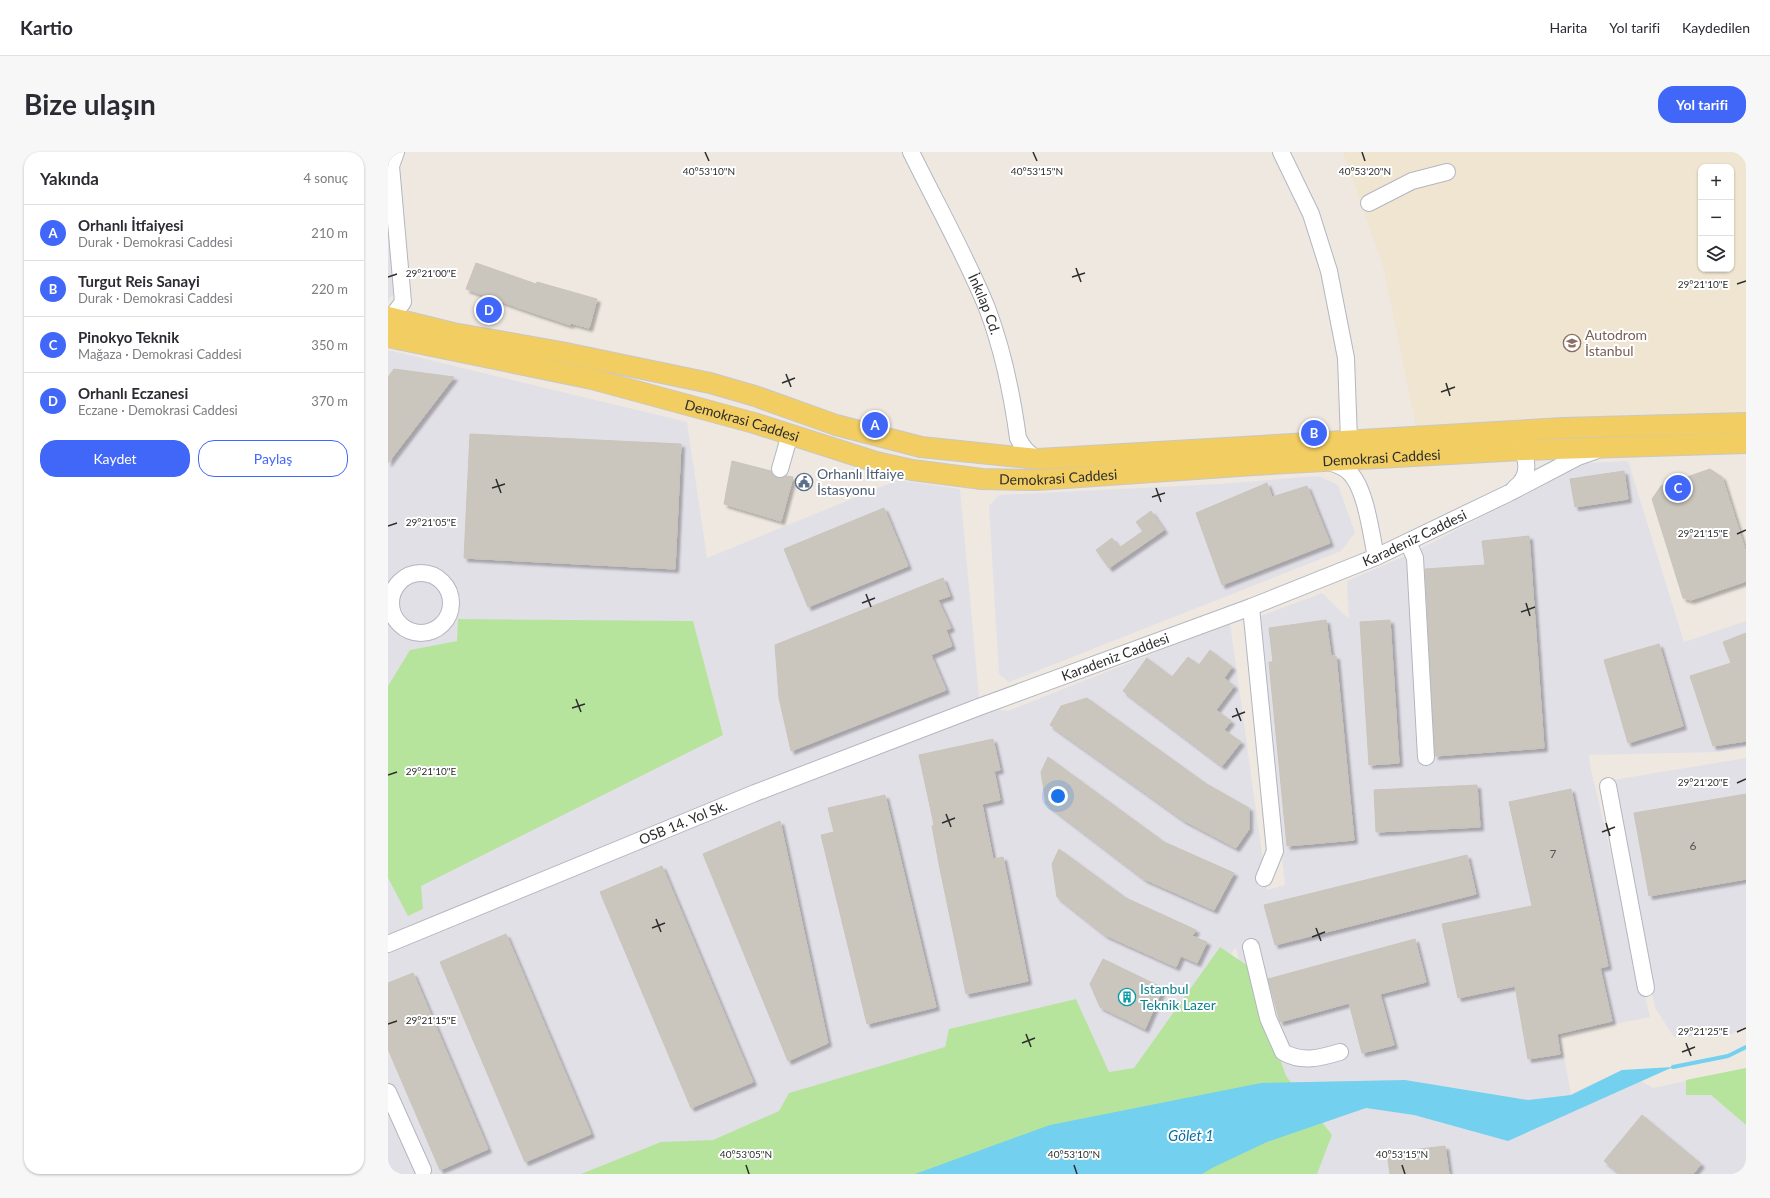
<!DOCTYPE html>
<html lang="tr">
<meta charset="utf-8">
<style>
:root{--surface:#fff;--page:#f7f7f7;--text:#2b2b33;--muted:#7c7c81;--line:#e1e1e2;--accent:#4167f9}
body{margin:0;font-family:Lato,sans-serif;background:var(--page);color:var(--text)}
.controls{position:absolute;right:12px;top:12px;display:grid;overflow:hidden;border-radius:8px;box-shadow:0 1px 3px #0004}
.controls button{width:36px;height:36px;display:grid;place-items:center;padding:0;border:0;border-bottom:1px solid var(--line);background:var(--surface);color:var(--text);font:20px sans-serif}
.you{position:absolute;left:670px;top:644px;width:14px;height:14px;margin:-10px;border:3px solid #fff;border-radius:50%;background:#1a73e8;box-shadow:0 0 0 6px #1a73e833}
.badge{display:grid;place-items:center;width:26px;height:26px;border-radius:50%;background:var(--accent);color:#fff;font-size:13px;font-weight:700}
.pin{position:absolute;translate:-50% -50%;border:2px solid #fff;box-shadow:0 1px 4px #0006}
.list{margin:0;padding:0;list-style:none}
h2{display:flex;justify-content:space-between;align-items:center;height:52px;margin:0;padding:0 16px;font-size:17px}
h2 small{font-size:13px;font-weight:400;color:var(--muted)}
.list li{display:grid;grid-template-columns:26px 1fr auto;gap:12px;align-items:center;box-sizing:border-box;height:56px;padding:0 16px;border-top:1px solid var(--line)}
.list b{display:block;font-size:15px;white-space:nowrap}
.list p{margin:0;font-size:13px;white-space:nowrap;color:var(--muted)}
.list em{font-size:13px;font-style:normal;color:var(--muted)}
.actions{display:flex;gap:8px;padding:12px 16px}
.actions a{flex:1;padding:9px 0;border:1px solid var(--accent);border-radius:16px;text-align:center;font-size:14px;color:var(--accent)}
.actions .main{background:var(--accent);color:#fff}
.icon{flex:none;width:22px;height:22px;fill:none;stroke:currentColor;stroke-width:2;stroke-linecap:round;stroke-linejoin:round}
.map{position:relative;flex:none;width:1358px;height:1022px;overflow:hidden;border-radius:16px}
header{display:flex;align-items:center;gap:24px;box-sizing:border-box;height:56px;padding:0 20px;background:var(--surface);border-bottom:1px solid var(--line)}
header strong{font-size:19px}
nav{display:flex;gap:22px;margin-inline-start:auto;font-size:14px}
.intro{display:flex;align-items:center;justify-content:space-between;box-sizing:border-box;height:96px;padding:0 24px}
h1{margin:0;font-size:28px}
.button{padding:10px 18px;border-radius:16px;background:var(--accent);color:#fff;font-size:14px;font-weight:700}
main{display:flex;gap:24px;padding:0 24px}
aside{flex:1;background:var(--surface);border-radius:16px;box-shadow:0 1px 3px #0004}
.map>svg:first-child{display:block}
.industrial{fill:#e2e0e7;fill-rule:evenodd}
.education{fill:#efe5d0;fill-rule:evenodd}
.green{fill:#b6e49d}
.water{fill:#74d0ef}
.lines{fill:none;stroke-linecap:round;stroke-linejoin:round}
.stream{stroke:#74d0ef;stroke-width:4}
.building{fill:#cac6be;stroke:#cac4b9;filter:url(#shadow)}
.minor-casing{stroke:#b3b6c0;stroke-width:18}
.major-casing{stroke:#c8c8c8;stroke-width:22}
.minor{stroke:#fff;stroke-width:16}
.major{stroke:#f1cd62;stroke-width:20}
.ticks{fill:none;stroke:#2d2d2d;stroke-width:1.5}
.labels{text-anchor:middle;stroke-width:4;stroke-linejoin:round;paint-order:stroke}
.number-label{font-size:12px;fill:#545351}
.street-label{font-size:14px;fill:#2d2d2d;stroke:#fff}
.education-label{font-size:14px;fill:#785e54;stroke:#fff;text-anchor:start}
.service-label{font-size:14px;fill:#4e5e75;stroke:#fff;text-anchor:start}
.culture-label{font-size:14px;fill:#0d838f;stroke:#fff;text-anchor:start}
.water-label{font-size:15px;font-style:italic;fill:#0e70a0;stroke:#fff}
.ticks-label{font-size:10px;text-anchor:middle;fill:#2d2d2d;stroke:#fff;stroke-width:4;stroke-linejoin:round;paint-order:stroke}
</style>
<header>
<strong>Kartio</strong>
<nav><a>Harita</a><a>Yol tarifi</a><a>Kaydedilen</a></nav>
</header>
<div class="intro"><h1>Bize ulaşın</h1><a class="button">Yol tarifi</a></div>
<main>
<aside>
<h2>Yakında<small>4 sonuç</small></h2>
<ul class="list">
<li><span class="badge">A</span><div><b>Orhanlı İtfaiyesi</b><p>Durak · Demokrasi Caddesi</p></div><em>210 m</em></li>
<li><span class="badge">B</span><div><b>Turgut Reis Sanayi</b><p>Durak · Demokrasi Caddesi</p></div><em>220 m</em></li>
<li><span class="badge">C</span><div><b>Pinokyo Teknik</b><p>Mağaza · Demokrasi Caddesi</p></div><em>350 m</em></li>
<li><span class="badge">D</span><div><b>Orhanlı Eczanesi</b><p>Eczane · Demokrasi Caddesi</p></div><em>370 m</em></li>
</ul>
<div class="actions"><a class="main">Kaydet</a><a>Paylaş</a></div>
</aside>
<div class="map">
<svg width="1358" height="1022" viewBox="0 0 1358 1022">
<defs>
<filter id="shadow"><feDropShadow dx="3.5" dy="3.5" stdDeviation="1" flood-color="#0004"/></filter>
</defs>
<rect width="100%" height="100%" fill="#eee8e0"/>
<path class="industrial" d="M0,62L7,141L0,148Z
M0,198L299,270L319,406L510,328L572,337L592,555L620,559L842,471L879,738L897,733L870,465L934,441L961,467L959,429L1022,402L1198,311L1240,309L1296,490L1358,469V595L1328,600L1201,603L1203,618L1262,865L1172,883L1183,942L1234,918L1265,936L1358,916V1022H0ZM848,795L877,922L751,923Z
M930,324L950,333L967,381L953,399L621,530L611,522L601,354L611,343L830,332Z
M1358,606V874L1342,883L1286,885L1267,856L1225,628Z"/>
<path class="education" d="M955,0H1358V265L1028,275L996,117ZM1313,15H1343V117H1313Z"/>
<path class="green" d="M70,467L305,469L335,583L33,734L35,757L20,764L0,726V534L22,498L69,489Z
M832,795L860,814L898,924L944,983L929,1022H193L273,990L325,988L391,959L401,941L557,895L561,877L688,847L721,920L746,916Z
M1358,916V973L1323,943H1298V928Z"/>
<path class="water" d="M1285,915L1120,989L1026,963L978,956L879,990L824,1016L814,1022H527L662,973L873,931L1017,928L1140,948L1183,943L1234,918Z"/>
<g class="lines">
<path class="stream" d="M1285,915L1340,904L1358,895"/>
</g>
<path class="building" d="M88,111L148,132L149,130L209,147L201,176L183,171L182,173L143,160L78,137Z
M6,217L66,225L0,311V225Z
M82,282L293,292L287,417L76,406Z
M344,309L383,319L385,324L390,326L399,324L405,325L393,369L336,352Z
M1322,317L1334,325L1358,401V429L1303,448L1295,446L1264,347L1273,334Z
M1236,319L1240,347L1187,355L1182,327Z
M879,331L884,345L919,334L942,391L834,433L808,361Z
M496,356L520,414L420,455L396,397Z
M763,359L776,378L721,416L708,398L724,386L731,396L755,379L748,370Z
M1141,384L1156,596L1047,604L1037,417L1097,413L1094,389Z
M555,426L562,444L550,448L563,476L558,478L564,494L543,503L558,538L403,599L391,546L387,493Z
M938,468L943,504H948L966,688L899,694L881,510H885L881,476Z
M1002,468L1011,611L981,613L972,470Z
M1358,481V589L1325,594L1302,524L1343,511L1335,490Z
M1271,492L1295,574L1240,591L1216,508Z
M822,498L844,515L836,526L846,534L828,558L843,569L836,578L853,590L834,614L735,539L759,506L784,525L800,505L811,513Z
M699,546L817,631L861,656V677L848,696L795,668L662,573L673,554Z
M605,587L612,618L606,619L612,648L594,652L605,707L615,705L640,829L578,842L552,717L544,674L546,673L531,603Z
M660,605L776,690L846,721L826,758L756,727L658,652L653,620Z
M1089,633L1092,675L988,680L986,638Z
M1183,637L1220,814L1212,816L1224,869L1169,882L1172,902L1140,907L1127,834L1070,846L1054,772L1144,754L1121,650Z
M1358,642V727L1261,744L1246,661Z
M497,643L548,855L479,872L433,683L446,680L440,656Z
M392,669L440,891L400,909L315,702Z
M671,697L738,746L808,778L804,784L819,790L809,811L793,804L788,815L717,783L669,745L664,712Z
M1079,703L1088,742L887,793L876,753Z
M274,714L365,930L303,956L212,740Z
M118,782L203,982L137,1010L52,810Z
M1027,787L1038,830L992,842L1006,893L974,901L961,851L892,870L880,827Z
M715,807L775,836L757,877L712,855L702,832Z
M25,821L100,997L52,1018L0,897V831Z
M1254,963L1313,1012L1305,1022H1232L1216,1009Z
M1057,994L1061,1022H1002L999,1001Z"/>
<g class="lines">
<defs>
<g id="minor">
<path id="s1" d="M523,0C548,51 578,104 599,156C615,198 624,242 630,286C635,296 640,302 650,307"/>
<path d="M893,0L923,62L941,119L958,206L961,288"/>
<path d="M981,51L1024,29L1059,20"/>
<path d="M3,166L15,150L3,14L8,0"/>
<path d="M939,309C946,312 955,314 961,320C978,336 983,382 988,405"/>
<path d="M392,317L402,282"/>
<path d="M1127,336C1143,324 1141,305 1128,290"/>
<path d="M1020,390L1027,406L1038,605"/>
<circle cx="33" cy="451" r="30"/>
<path d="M863,455L887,699L876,726"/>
<path d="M1220,634L1258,836"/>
<path id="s2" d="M0,792L367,641L591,555L863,455L988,405L1121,341L1190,305L1207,299"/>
<path d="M863,795L880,866L895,900C914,911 932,906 952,900"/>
<path d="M0,940L35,1018"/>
</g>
<g id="major">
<path d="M0,165L65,181L173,200L322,231L367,244L448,273L533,295L650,307L1175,276L1358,271"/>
<path id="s3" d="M0,185L204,227L366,271L488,310L524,318L594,327L648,328L866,313L1134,298L1358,291"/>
</g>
</defs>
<use href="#minor" class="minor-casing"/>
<use href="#major" class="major-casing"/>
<use href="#minor" class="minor"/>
<use href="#major" class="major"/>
</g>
<path class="ticks" d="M317,0L321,9M645,0L649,9M974,0L977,9M688,116L693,130M0,125L9,122M684,125L697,121M1349,132L1358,129M398,222L403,235M394,231L407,226M1058,231L1062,244M1053,240L1067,235M108,327L113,341M104,336L117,332M768,336L773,350M764,345L777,341M0,374L9,371M1349,382L1358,378M478,442L483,455M474,451L487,446M1138,451L1142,464M1133,460L1147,455M188,547L193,560M184,556L197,552M848,556L853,569M844,565L857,560M0,623L9,620M1349,631L1358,627M558,662L563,675M554,671L567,666M1218,671L1222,684M1214,680L1227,675M268,767L273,780M264,776L277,771M928,776L933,789M924,785L937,780M0,872L9,869M1349,880L1358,876M638,882L643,895M634,891L647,886M1298,891L1303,904M1294,900L1307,895M358,1013L361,1022M686,1013L689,1022M1014,1013L1017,1022"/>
<defs>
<symbol id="school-ring" viewBox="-11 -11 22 22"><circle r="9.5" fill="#fff" stroke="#8d6e63" stroke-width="1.5"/><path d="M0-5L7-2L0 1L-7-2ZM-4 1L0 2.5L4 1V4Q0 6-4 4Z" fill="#8d6e63"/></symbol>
<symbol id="civic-ring" viewBox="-11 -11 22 22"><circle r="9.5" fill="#fff" stroke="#5c6f8a" stroke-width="1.5"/><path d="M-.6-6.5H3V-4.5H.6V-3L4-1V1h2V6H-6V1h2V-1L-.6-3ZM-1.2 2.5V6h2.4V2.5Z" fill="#5c6f8a"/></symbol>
<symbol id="building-ring" viewBox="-11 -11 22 22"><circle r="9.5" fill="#fff" stroke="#0f9aa8" stroke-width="1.5"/><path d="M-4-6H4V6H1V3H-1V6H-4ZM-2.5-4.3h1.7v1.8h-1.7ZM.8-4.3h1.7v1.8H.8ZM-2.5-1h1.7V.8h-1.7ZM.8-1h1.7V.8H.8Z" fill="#0f9aa8"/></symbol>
</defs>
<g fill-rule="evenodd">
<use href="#school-ring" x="1174" y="181" width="20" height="20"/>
<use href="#civic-ring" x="406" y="320" width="20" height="20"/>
<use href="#building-ring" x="729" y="835" width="20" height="20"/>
</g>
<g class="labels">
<g class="number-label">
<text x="1305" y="698">6</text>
<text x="1165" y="706">7</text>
</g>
<g class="street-label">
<text dy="5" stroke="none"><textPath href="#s1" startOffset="169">İnkılap Cd.</textPath></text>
<text dy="5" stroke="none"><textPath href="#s3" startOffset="364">Demokrasi Caddesi</textPath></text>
<text dy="5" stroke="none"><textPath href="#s3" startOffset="1012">Demokrasi Caddesi</textPath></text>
<text dy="5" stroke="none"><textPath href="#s3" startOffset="688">Demokrasi Caddesi</textPath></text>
<text dy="5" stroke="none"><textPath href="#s2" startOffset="1104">Karadeniz Caddesi</textPath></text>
<text dy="5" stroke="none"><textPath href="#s2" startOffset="782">Karadeniz Caddesi</textPath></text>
<text dy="5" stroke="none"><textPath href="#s2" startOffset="319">OSB 14. Yol Sk.</textPath></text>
</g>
<g class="education-label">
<text x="1197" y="188">Autodrom<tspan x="1197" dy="16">İstanbul</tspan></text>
</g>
<g class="service-label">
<text x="429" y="327">Orhanlı İtfaiye<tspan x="429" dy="16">İstasyonu</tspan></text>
</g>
<g class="culture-label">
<text x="752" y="842">Istanbul<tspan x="752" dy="16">Teknik Lazer</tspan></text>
</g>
<g class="water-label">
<text x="803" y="989">Gölet 1</text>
</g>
</g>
<g class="ticks-label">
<text x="321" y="23">40°53'10"N</text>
<text x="649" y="23">40°53'15"N</text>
<text x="977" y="23">40°53'20"N</text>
<text x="43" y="125">29°21'00"E</text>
<text x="1315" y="136">29°21'10"E</text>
<text x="43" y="374">29°21'05"E</text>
<text x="1315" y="385">29°21'15"E</text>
<text x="43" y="623">29°21'10"E</text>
<text x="1315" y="634">29°21'20"E</text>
<text x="43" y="872">29°21'15"E</text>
<text x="1315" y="883">29°21'25"E</text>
<text x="358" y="1006">40°53'05"N</text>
<text x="686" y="1006">40°53'10"N</text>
<text x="1014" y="1006">40°53'15"N</text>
</g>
</svg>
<div class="controls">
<button>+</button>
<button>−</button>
<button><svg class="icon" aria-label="layers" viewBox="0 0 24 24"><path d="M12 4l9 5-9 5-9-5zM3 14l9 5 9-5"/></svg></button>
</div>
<div class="you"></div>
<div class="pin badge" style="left:487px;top:273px">A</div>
<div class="pin badge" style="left:926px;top:281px">B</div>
<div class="pin badge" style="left:1290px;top:336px">C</div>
<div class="pin badge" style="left:101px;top:158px">D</div>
</div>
</main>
